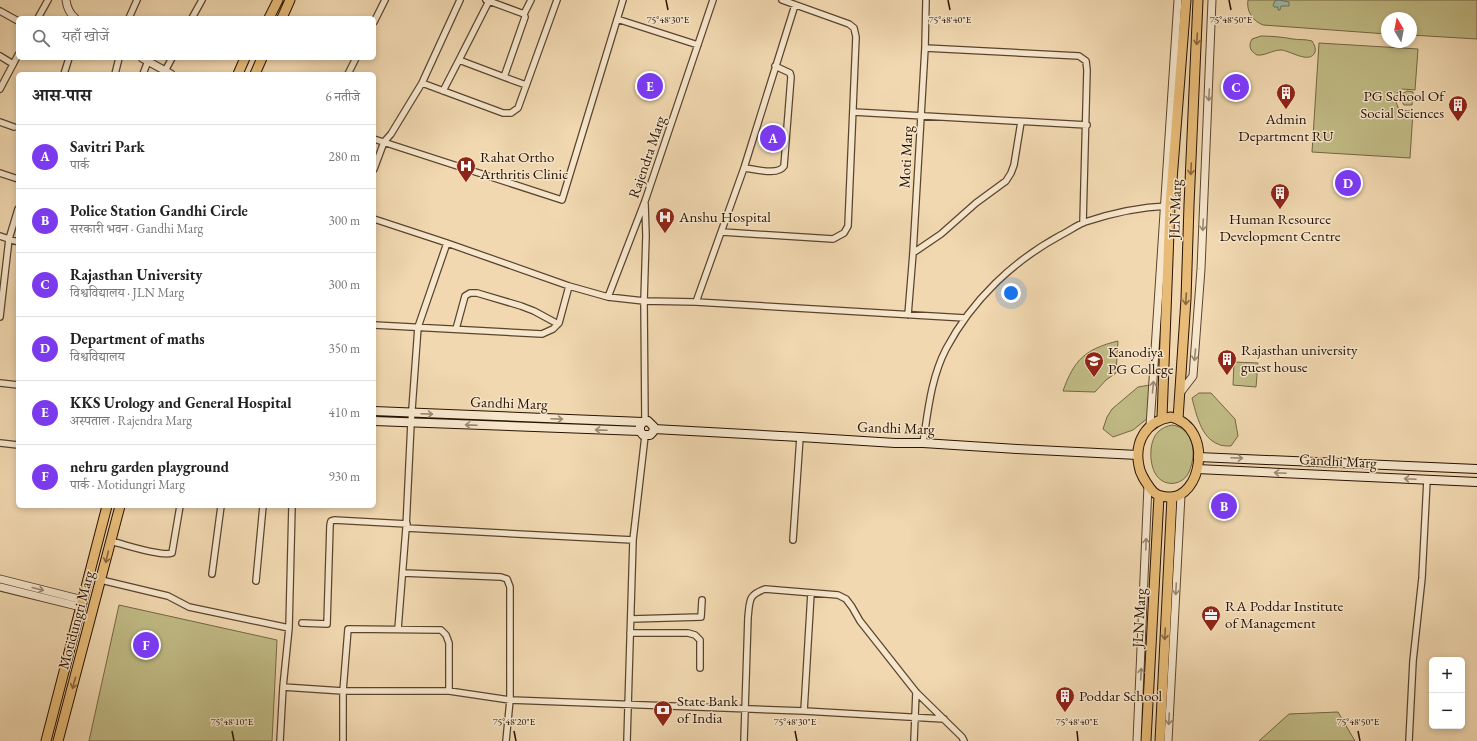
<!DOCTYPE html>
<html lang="hi">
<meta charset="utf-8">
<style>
:root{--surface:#fff;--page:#f2f2f2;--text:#222;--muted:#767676;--line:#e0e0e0;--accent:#7c3aed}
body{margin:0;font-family:"EB Garamond","Noto Serif Devanagari",serif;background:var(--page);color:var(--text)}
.controls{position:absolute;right:12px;bottom:12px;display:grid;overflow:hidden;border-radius:6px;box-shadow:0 2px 6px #0003}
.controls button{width:36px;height:36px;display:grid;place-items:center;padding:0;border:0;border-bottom:1px solid var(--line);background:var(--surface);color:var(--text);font:20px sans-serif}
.compass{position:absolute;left:1381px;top:12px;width:36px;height:36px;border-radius:50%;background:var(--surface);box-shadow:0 2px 6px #0003;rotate:350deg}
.you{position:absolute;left:1011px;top:293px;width:14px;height:14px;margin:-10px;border:3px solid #fff;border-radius:50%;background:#1a73e8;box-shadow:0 0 0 6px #1a73e833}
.badge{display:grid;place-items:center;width:26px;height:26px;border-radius:50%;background:var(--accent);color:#fff;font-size:13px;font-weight:700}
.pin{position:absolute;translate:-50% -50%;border:2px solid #fff;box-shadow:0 1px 4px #0006}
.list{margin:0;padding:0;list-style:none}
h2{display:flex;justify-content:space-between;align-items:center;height:52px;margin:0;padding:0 16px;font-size:17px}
h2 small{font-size:13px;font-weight:400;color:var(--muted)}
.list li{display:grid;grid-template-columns:26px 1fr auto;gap:12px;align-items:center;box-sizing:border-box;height:64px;padding:0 16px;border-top:1px solid var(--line)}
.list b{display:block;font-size:15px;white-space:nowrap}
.list p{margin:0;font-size:13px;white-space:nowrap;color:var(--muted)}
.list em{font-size:13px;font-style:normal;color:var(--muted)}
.icon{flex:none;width:22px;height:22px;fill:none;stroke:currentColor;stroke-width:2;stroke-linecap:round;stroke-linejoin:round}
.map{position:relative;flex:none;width:1477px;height:741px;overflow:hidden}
.search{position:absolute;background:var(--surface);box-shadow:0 2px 6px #0003;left:16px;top:16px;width:360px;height:44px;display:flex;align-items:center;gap:10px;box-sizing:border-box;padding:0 14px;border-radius:6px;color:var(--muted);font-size:15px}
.panel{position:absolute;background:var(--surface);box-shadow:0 2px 6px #0003;left:16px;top:72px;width:360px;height:436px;border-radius:6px}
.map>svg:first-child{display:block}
.green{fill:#c1bc86;stroke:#746744}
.water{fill:#9bbaa9;stroke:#6d7766}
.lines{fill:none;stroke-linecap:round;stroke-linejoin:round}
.minor-casing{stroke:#5a442e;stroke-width:8}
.tertiary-casing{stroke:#5a442e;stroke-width:9}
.secondary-casing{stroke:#281202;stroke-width:10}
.primary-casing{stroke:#281202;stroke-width:11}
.minor{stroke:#f6e6cc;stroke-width:5.5}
.tertiary{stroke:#f6e6cc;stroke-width:7}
.secondary{stroke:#f6e6cc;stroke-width:8}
.primary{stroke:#e8bc78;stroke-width:9}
.oneway{stroke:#88673d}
.oneway2{stroke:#998771}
.ticks{fill:none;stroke:#281202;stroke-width:1.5}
.labels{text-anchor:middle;stroke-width:3;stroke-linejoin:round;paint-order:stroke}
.poi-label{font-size:15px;fill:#281202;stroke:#f6e6cc;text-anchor:start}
.street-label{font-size:15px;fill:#281202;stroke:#f6e6cc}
.ticks-label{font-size:10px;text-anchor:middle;fill:#281202;stroke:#f6e6cc;stroke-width:3;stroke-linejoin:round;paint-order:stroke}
</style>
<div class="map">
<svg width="1477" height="741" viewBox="0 0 1477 741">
<rect width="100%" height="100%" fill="#f1d8b0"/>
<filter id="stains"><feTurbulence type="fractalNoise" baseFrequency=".005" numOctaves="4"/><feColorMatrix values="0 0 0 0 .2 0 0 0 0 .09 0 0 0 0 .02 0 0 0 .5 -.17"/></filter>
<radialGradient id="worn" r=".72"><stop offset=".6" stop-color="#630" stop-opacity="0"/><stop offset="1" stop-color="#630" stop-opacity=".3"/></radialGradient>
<path class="green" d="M1248,0H1477V39L1411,35V18H1387V34L1263,25C1253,21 1246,11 1248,0Z
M1261,36C1271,36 1282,37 1293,39C1299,40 1305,39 1312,41C1314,44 1316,48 1315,52C1310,65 1289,50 1281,50C1272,50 1265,56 1257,55C1250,51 1248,46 1252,39Z
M1319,43L1418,49L1415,90L1402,89L1397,93L1396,102L1399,110L1413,111L1410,158L1312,152Z
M1407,91L1413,92L1412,105H1404L1400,99V95Z
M1118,341L1116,373L1106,380L1095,392L1063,391C1074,360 1085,349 1118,341Z
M1234,362L1258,363L1256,387L1233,385Z
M1150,385L1148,418L1133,430L1113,437L1103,429L1107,417L1112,409L1138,387Z
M1199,393H1211L1235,419L1238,436L1231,446C1227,446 1221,446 1218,444C1201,438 1196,413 1192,398Z
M1172,425C1194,428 1197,454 1189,472C1182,487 1162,487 1155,473C1149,462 1149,441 1158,432C1162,428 1167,426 1172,425Z
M119,605L277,640L272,741H89Z
M1338,712L1355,741H1259L1289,714Z"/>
<path class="water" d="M1279,0L1289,2V6H1281L1280,10H1278V7H1274L1273,5L1275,1Z"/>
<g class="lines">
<defs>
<path id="minor" d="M486,0L524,14L525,17L504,77L526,85
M0,11L18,21
M524,14L531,0
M38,18L48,0
M129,18L137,0
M192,18L202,0
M617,19L698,45
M374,22L385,0
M925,48L1079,56L1086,61L1087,70L1083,223
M0,56L13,64
M459,60L489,1
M165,71L172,58
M64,74L69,58
M115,74L119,58
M143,74L148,61
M348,74L356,58
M422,83L503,113H511L518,108L557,0
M0,89L18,55
M443,91L459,60L504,77
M853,112L1087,125
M0,122L14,127
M374,139L562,200L623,0
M744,168C755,169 778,176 784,166L791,77L790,73L775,66
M374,169L384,142L391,134L422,83L460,0
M0,173L18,179
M374,219L447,243L569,286L608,297L644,301L696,302L965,318
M722,232L833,239L844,233L848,226L856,37L854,28L849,24L782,0
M0,236L18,242
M913,253L941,234L976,203L1006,181L1011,173L1014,165L1021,122
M608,297L645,201L713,0
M696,302L744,168L795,5
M908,315L913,253L925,48L926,0
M0,317L9,239L18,209
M374,325L542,334L553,329L559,323L569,286
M456,329L465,296L470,293H477L521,306L534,311L558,324
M0,383L18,385
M645,421L644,301L646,236L645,204
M0,443L18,445
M923,443C928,411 931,378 946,349C972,300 1013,261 1061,235C1069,231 1077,225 1085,222C1112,213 1140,207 1168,206
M406,528L633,540
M793,540L800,437
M110,541C124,544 161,557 172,553L180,506
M403,573L501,577L507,579L510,587V700L506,741
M212,574L221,506
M101,580L168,596L189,607L289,628
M256,581L263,506
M631,619L701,617L702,600
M302,623L327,624L330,525L331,521L334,520L407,524
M398,629L406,528L411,423L418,327L447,243
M630,633H688L695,635L700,640V668
M283,687L343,691H449L510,700L804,711L944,719
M804,711L811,593
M280,741L283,687L289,628L292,506
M343,741V691L348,629L441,630L446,635L449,643V691
M627,741L633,540L645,436
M744,741L748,617C750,600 748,595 765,589L838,595L846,599L852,607L860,621L916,692L962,737L964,741
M914,741L916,692
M1409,741L1413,661L1422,578L1427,480"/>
<path id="tertiary" d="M66,0C67,8 69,13 75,18
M142,58L171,74
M1180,393L1193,376L1201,269L1212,0
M1150,426L1178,0
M0,579L83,600
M0,587L81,607
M1137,741L1148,485
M1168,741L1181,495"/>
<path id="secondary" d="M374,411L643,422L648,421L654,427L653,432L650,435H643L640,431V426L643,422
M374,421L640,431
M654,429L800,437L895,443H923L1017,449L1138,455
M1198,457L1477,469
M1197,469L1477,482"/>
<path id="primary" d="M269,18L278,0
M282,18L290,0
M238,74L245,58
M255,74L262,58
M1171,417C1215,428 1201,500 1168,497C1159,496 1155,495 1150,488C1145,481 1140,474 1139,466C1134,442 1146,421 1171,417Z
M1162,418L1170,206L1186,0
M1178,419L1186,299L1189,205L1198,0
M46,741L107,506
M58,741L120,506
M1146,741L1159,496
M1160,741L1172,497"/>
</defs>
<use href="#minor" class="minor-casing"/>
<use href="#tertiary" class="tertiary-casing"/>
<use href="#secondary" class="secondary-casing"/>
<use href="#primary" class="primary-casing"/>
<use href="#minor" class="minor"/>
<use href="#tertiary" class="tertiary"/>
<use href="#secondary" class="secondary"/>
<use href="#primary" class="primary"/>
</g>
<defs><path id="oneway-shaft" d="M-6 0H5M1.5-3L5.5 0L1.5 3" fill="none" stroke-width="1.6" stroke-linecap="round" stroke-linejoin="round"/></defs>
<g class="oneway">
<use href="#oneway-shaft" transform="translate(1197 39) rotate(93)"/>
<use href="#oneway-shaft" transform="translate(1191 169) rotate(93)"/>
<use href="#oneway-shaft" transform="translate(1186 299) rotate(93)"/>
<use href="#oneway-shaft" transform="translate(107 557) rotate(103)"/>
<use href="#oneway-shaft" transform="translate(1165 634) rotate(93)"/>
<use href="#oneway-shaft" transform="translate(74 683) rotate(105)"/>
</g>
<g class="oneway2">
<use href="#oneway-shaft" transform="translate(1209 95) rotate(93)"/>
<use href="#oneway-shaft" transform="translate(1203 225) rotate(93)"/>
<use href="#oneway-shaft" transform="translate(1195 355) rotate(95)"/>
<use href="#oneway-shaft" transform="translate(1153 387) rotate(-85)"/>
<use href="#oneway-shaft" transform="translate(427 414) rotate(2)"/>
<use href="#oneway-shaft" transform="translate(557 419) rotate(2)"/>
<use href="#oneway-shaft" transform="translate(471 425) rotate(-178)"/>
<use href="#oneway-shaft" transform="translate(601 430) rotate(-178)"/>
<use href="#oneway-shaft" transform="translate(1237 458) rotate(2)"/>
<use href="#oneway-shaft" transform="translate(1280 473) rotate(-177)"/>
<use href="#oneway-shaft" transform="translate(1410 479) rotate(-177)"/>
<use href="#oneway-shaft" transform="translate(1146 544) rotate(-88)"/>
<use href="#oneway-shaft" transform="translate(38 589) rotate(14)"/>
<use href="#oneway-shaft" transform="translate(1176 589) rotate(93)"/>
<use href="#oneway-shaft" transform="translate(1141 674) rotate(-87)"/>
<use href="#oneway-shaft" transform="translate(1169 719) rotate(93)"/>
</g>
<path class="ticks" d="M666,0L668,10M948,0L950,10M1229,0L1231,10M232,731L234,741M514,731L516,741M795,731L797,741M1077,731L1078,741M1358,731L1360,741"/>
<defs>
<symbol id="building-pin" viewBox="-11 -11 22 30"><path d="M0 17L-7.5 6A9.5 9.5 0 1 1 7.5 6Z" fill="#8f2418" stroke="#f6e6cc"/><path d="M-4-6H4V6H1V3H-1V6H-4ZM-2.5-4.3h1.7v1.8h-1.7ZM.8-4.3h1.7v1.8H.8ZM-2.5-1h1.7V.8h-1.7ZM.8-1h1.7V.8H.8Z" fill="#fff"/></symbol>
<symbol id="hospital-pin" viewBox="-11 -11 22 30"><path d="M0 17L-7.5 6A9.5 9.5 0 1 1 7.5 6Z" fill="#8f2418" stroke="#f6e6cc"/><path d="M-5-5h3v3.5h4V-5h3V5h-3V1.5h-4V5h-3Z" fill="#fff"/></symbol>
<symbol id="university-pin" viewBox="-11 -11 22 30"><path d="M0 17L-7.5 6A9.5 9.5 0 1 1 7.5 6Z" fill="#8f2418" stroke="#f6e6cc"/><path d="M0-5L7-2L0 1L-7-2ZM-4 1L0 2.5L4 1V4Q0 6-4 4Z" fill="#fff"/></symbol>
<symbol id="office-pin" viewBox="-11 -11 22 30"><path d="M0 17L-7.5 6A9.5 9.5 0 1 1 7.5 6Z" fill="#8f2418" stroke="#f6e6cc"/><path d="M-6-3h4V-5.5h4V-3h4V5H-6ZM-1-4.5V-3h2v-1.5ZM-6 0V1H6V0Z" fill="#fff"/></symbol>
<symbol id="bank-pin" viewBox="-11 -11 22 30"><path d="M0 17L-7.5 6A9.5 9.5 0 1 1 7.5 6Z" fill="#8f2418" stroke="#f6e6cc"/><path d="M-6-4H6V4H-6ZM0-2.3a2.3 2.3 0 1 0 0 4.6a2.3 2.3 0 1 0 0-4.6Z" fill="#fff"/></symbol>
</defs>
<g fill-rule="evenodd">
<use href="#building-pin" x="1275" y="82" width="22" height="30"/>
<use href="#building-pin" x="1447" y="94" width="22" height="30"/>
<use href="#hospital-pin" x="455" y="155" width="22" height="30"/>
<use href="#building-pin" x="1269" y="182" width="22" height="30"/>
<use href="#hospital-pin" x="654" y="206" width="22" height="30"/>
<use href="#building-pin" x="1216" y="348" width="22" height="30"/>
<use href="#university-pin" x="1083" y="350" width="22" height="30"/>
<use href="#office-pin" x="1200" y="604" width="22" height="30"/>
<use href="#building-pin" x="1054" y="685" width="22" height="30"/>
<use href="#bank-pin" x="652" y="699" width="22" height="30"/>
</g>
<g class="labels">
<g class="poi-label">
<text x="1444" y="101" text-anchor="end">PG School Of<tspan x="1444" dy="17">Social Sciences</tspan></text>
<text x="1286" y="124" text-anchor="middle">Admin<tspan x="1286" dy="17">Department RU</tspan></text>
<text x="480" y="162">Rahat Ortho<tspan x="480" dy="17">Arthritis Clinic</tspan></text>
<text x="679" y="222">Anshu Hospital</text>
<text x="1280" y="224" text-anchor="middle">Human Resource<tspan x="1280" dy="17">Development Centre</tspan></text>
<text x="1241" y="355">Rajasthan university<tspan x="1241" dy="17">guest house</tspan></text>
<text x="1108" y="357">Kanodiya<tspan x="1108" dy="17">PG College</tspan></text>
<text x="1225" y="611">RA Poddar Institute<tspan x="1225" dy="17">of Management</tspan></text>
<text x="1079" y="701">Poddar School</text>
<text x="677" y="706">State Bank<tspan x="677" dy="17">of India</tspan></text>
</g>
<g class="street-label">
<text transform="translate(647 157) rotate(-71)" y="5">Rajendra Marg</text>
<text transform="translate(906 157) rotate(-87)" y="5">Moti Marg</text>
<text transform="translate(1175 209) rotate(-88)" y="5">JLN Marg</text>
<text transform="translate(509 403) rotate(2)" y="5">Gandhi Marg</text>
<text transform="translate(896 428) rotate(2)" y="5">Gandhi Marg</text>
<text transform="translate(1338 461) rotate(3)" y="5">Gandhi Marg</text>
<text transform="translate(1139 618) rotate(-87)" y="5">JLN Marg</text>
<text transform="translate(76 620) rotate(-75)" y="5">Motidungri Marg</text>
</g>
</g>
<g class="ticks-label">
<text x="668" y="23">75°48'30"E</text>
<text x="950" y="23">75°48'40"E</text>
<text x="1231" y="23">75°48'50"E</text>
<text x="232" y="725">75°48'10"E</text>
<text x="514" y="725">75°48'20"E</text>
<text x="795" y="725">75°48'30"E</text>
<text x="1077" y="725">75°48'40"E</text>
<text x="1358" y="725">75°48'50"E</text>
</g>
<rect width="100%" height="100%" filter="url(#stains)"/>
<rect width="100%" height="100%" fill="url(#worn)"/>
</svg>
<div class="controls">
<button>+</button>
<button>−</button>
</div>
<svg class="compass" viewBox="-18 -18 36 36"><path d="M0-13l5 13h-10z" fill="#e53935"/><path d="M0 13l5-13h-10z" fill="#767676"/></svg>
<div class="you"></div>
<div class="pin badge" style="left:773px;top:138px">A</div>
<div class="pin badge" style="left:1224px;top:506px">B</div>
<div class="pin badge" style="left:1236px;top:87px">C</div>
<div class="pin badge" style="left:1348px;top:183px">D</div>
<div class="pin badge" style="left:650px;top:86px">E</div>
<div class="pin badge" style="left:146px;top:645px">F</div>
<div class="search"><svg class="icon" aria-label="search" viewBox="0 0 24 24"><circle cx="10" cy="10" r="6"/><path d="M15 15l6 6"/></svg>यहाँ खोजें</div>
<section class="panel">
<h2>आस-पास<small>6 नतीजे</small></h2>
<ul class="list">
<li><span class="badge">A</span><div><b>Savitri Park</b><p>पार्क</p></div><em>280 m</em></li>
<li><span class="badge">B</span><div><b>Police Station Gandhi Circle</b><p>सरकारी भवन · Gandhi Marg</p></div><em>300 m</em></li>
<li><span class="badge">C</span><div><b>Rajasthan University</b><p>विश्वविद्यालय · JLN Marg</p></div><em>300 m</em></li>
<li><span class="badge">D</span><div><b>Department of maths</b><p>विश्वविद्यालय</p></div><em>350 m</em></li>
<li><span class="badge">E</span><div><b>KKS Urology and General Hospital</b><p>अस्पताल · Rajendra Marg</p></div><em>410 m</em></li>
<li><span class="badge">F</span><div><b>nehru garden playground</b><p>पार्क · Motidungri Marg</p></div><em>930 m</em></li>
</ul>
</section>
</div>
